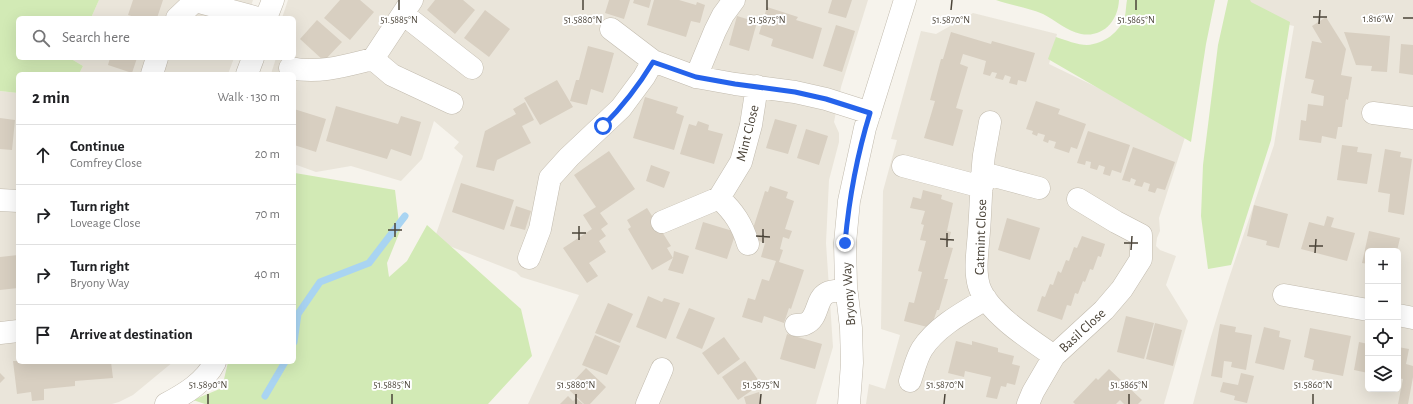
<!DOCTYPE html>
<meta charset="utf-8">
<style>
:root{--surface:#fff;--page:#f2f2f2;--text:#202124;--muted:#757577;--line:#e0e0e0}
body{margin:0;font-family:"Alegreya Sans",sans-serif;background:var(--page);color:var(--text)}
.controls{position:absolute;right:12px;bottom:12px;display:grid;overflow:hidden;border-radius:6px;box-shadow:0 4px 16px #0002}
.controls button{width:36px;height:36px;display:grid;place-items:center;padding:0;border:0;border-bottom:1px solid var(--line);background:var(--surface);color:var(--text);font:20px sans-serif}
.stop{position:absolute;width:12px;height:12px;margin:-9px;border:3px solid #2563eb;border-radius:50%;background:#fff}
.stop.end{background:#2563eb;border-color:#fff;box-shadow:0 1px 4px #0008}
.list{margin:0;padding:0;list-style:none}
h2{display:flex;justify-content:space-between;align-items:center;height:52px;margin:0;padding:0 16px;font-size:17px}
h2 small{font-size:13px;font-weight:400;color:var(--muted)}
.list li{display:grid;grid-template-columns:26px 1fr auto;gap:12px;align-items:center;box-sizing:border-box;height:60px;padding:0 16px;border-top:1px solid var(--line)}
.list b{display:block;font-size:15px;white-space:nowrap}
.list p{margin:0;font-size:13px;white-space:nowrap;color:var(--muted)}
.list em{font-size:13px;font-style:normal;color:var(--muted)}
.icon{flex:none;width:22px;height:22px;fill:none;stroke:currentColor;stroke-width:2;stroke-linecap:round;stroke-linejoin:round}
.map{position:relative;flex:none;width:1413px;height:404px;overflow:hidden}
.search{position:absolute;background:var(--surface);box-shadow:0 4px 16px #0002;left:16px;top:16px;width:280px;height:44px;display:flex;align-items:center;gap:10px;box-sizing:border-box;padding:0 14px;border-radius:6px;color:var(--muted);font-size:15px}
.panel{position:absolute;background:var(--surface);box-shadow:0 4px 16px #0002;left:16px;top:72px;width:280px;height:292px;border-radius:6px}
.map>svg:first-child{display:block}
.residential{fill:#eae5da;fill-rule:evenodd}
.green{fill:#d2eab5}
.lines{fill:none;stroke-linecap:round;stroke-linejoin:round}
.stream{stroke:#a9d4f2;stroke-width:7}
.building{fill:#d8cfc1}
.minor-casing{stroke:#c2bbae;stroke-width:23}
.minor{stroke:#fff;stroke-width:22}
.route{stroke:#2563eb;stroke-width:5}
.ticks{fill:none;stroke:#4b4439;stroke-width:1.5}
.labels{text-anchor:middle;stroke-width:4;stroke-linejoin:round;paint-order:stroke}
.street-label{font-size:14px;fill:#4b4439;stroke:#fff}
.ticks-label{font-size:10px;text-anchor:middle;fill:#4b4439;stroke:#fff;stroke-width:4;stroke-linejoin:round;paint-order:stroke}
</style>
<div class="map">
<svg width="1413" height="404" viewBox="0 0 1413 404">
<rect width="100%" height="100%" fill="#f6f3ec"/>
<path class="residential" d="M99,0H253L247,18H91Z
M288,0H868L841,87L834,122L839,133V142L829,180L826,243L833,347L816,404H528L579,295L521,277L516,272L434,240L463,156L454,148L459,142L434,121L422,159L401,181L351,166L316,172L294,164V74H271L276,58H294V18H282Z
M1247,0H1413V404H1193L1209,343L1227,284L1274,145L1294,26L1243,15ZM1368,251H1398V389H1368Z
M973,13L1057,34L1049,64L1187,131L1159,218L1160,231L1157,238L1156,246L1160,250L1176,256L1166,285L1188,321L1164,404H866L869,384L885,389L900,335L881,329L883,191L897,140L891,139L921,31L936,34Z
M74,58H234L228,74H79L83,66L73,60Z
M0,91L18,93V362H173L133,395L119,402L112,404H0Z"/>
<path class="green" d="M0,0H99L91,18H18V58H74L73,60L83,66L79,74H18V93L0,91Z
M996,0H1119C1118,21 1103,38 1081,34C1067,31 1055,20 1043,14C1029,8 1010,5 996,0Z
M1127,0H1215L1206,44L1191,142L1048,59L1056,37C1065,40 1078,45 1087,45C1104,44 1120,32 1125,16C1126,11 1126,5 1127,0Z
M1228,0H1250L1251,2L1290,22L1271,140L1231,265L1208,269L1201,216L1203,165L1218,45Z
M295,173L395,190L400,231L387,263L389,277L407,261L427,225L521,309L532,356L488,404H205L193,400L222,388L228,362H294V174Z"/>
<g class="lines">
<path class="stream" d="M294,342L298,314L320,282L369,263L405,216
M265,396L285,362"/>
</g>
<path class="building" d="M133,0H163L157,18H138L128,15Z
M340,0H360L374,12L350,40L324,18Z
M435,0H463L475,10L455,34L427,10Z
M609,0H630L624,19L605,13Z
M634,0H651L649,8L633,3Z
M654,0H679L696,5L697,2L705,5L700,23L691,21L686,37L647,25Z
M832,0H852L846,18L828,13Z
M767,7L798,17L796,20L822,28L813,59L771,46L773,39L759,34Z
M485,10L510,29L489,57L464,38Z
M737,16L757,22L749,51L729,45Z
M1326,17L1346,49L1341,75L1352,77L1348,100L1346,99L1342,127H1338L1336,139L1322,136L1321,143L1299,140L1301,120L1306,121L1308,104L1323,106L1324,96L1311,93L1314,80L1305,78L1312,41L1322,43L1312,26Z
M317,20L342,42L324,61L300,39Z
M836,25L855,31L842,72L823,66Z
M951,32L991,44L992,41L1035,53L1026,82L1018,80L1017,85L1009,83L1011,77L1005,75L1003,80L995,78L997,73L992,72L990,76L983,74L986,61L963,54L960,64L968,67L956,108L963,110L953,146L924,138L935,101L930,100L941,59H943Z
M1344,32L1390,36L1387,72L1371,71L1372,66L1356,65Z
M1401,44L1413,45V75L1399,73Z
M588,46L614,53L603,93L591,89L587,105L570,101L576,80H579Z
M110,58H137L132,73L108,65Z
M557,80L573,107L540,125L524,98Z
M645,97L678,107L676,113L684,116L674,150L633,138Z
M1036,101L1060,109L1058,114L1086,124L1077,149L1071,147L1069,153L1054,148L1056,142L1049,140L1048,143L1043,141L1045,135L1038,133L1037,136L1032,134L1033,131L1026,129Z
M525,102L534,120L522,126L531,143L497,160L494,171L476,167L485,131L516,114L513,109Z
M336,106L398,124L401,116L421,122L411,156L391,149L387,159L326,141Z
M294,109L326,119L316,152L294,145Z
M0,118L15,120L12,150L0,149Z
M775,119L797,125L788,154L766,148Z
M698,121L709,125L708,130L723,134L714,164L680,154L689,124L696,126Z
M806,129L828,136L819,165L797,158Z
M1088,131L1130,145L1121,173L1112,170L1110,176L1103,174L1105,167L1099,165L1097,170L1090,168L1091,162L1086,161L1085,165L1077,163Z
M1342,145L1358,147L1357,152L1372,154L1367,184L1337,180Z
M1133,147L1175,162L1165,190L1157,188L1155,193L1148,191L1150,184L1144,182L1142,187L1134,185L1136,180L1131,178L1130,182L1122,180Z
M1385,149L1401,152L1400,157L1412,159L1404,215L1388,212L1390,194L1378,192Z
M609,151L635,189L600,213L608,224L601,229L606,236L599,241L606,252L589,263L598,276L587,283L563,248L592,229L583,215L596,207L574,175Z
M651,165L670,172L664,188L646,181Z
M461,183L514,200L504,230L452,212Z
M770,186L788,192L786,198L794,201L785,229L792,231L789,239L783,237L780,249L783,250L779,262L804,270L791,309L789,308L784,323L764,316L762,323L742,317L748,298L755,300L762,279L769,281L776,261L761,257L765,243L750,238L765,191L768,192Z
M923,190L942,195L941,199L953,203L947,231L951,232L947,247L953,248L944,279H948L939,310H937L931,328L904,321L909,302L914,303L922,272L918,271L926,241L920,240L924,225L921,224L925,211L910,208L913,197L921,199Z
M1254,205L1288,214L1279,248L1266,245L1267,241L1247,236Z
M516,206L531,211L525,230L510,226Z
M647,208L671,246L667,248L673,258L674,251L689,256L683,274L668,270L673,258L652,270L628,229L631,227L627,220Z
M1327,216L1334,218L1331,227L1355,233L1347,261L1301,249L1309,222L1324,226Z
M1007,218L1040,228L1030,260L998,250Z
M703,222L736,232L727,259L695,249Z
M1369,231L1400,238L1397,251H1368V264L1362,263Z
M1082,236L1105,244L1101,257L1098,256L1093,270L1090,269L1085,282L1083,281L1078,294L1075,293L1071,306L1067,305L1062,320L1037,311L1042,296L1045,297L1050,284L1053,285L1058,271L1061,273L1066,260L1069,261L1074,247L1077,248Z
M18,255V288L0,290V257Z
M648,296L662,302L664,298L680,303L666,339L636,327Z
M608,303L633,314L620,343L595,333Z
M689,308L715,318L702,349L676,338Z
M1126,316L1154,323L1144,359L1117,352Z
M1155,323L1182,330L1173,366L1146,359Z
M1220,324L1236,327L1235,332L1252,335L1246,370L1231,367L1232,362L1224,361L1222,378L1211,376Z
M1264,327L1280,331L1279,337L1291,340L1284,370L1255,363Z
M1310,328L1351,336L1343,376L1312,370L1314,360L1304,357Z
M787,334L822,344L815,369L780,359Z
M595,335L620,346L607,375L582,365Z
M724,337L740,359L718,375L702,353Z
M956,341L972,345V341L998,348V352L1014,356L1012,364L1020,366L1015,385L1007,383L1006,387L1001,386L997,399L986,397L991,377L965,371L964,377L948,373Z
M1359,342L1368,344V373L1354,370Z
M1398,347L1409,349L1406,364L1413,366V377L1408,404H1398L1403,379L1398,378Z
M13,361L111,362L113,378L75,381V386L44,389V400L32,401L31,392L17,394Z
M745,361L761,384L738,400L722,377Z
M586,368L606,387L590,404H584L567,388Z
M1109,369L1142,400L1138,404H1124L1120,400L1116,404H1075L1073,402L1096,378L1098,380Z
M0,373L5,378L0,383Z
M1241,373L1254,376L1247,403L1234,400L1235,396L1220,392L1223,382L1238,385Z
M759,392L762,404H746L744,397Z
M568,396L573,401L576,398L583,404H560Z"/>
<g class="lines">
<defs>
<path id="minor" d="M195,1L258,18
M403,14L472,68
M177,18L196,0
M266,18L273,0
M611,29L653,61L696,77L735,84L795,92L826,99L870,113
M373,59L412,0
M290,68C319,74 345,66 373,59L392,75L452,103
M152,74L157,58
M247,74L253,58
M696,77L715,31L723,15L734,0
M1373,113L1413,118
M990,122C988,133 986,144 984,155C981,180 981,206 979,231C978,249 974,269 979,286C987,312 1032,341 1054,356
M903,166L982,187
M983,173L1039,188
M719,198L741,162L751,125L757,86
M0,200L18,201
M662,222L719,198C734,212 742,224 748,244
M529,258L540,229L550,178L569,157L621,108L644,77L653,61
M1284,295L1368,310
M1398,315L1413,318
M796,325C799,325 802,325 805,324C819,319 815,299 827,293C833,290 840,291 846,290
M0,333L18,331
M910,381C914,370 916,359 922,349C936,327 964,312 986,299
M166,404C185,394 205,382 215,362
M647,404L662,369
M849,404L852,363L851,328L846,286L845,243L849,201L865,128L905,0
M1028,404L1033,392L1054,356L1104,310L1122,289L1141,259V235L1116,222L1078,199"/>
</defs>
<use href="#minor" class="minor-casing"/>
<use href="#minor" class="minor"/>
</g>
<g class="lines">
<path class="route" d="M603,126C623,106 639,85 653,62L696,77L735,84L795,92L826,99L870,113C857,155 849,199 845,243"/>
</g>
<path class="ticks" d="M399,10V0M583,10V0M767,10V0M951,10L952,0M1136,10V0M1313,17H1327M1403,18H1413M1319,24L1320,10M388,230H402M572,233H586M756,236L770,237M395,237V223M940,239L954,240M579,240V226M763,243V229M1124,243H1138M1309,246H1323M947,247V233M1131,250L1132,236M1315,253L1316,239M208,404V394M392,404V394M576,404V394M760,404L761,394M944,404L945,394M1129,404V394M1313,404V394"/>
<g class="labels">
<g class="street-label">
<text transform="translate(747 133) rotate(-76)" y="5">Mint Close</text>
<text transform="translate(980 237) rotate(-88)" y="5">Catmint Close</text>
<text transform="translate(848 294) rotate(-94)" y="5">Bryony Way</text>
<text transform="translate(1082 330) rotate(-43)" y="5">Basil Close</text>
</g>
</g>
<g class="ticks-label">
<text x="1378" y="22">1.816°W</text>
<text x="399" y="23">51.5885°N</text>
<text x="583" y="23">51.5880°N</text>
<text x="767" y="23">51.5875°N</text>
<text x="951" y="23">51.5870°N</text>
<text x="1136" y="23">51.5865°N</text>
<text x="208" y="388">51.5890°N</text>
<text x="392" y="388">51.5885°N</text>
<text x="576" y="388">51.5880°N</text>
<text x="761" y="388">51.5875°N</text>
<text x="945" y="388">51.5870°N</text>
<text x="1129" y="388">51.5865°N</text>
<text x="1313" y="388">51.5860°N</text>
</g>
</svg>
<div class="controls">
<button>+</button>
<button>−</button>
<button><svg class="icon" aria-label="locate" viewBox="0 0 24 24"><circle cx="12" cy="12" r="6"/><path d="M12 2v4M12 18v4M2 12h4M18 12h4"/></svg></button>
<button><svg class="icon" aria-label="layers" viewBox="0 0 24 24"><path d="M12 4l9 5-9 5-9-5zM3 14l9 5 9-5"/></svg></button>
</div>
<div class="stop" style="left:603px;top:126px"></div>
<div class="stop end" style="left:845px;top:243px"></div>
<div class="search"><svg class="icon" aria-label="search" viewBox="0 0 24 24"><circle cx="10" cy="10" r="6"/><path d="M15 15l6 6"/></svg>Search here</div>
<section class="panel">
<h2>2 min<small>Walk · 130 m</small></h2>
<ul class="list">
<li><svg class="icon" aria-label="ahead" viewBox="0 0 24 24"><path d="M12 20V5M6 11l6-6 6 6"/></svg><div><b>Continue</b><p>Comfrey Close</p></div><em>20 m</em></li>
<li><svg class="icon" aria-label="right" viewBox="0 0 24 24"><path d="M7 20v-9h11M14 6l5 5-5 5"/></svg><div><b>Turn right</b><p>Loveage Close</p></div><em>70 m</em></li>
<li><svg class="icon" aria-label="right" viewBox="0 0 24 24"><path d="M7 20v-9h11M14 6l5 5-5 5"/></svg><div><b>Turn right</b><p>Bryony Way</p></div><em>40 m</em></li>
<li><svg class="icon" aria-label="arrive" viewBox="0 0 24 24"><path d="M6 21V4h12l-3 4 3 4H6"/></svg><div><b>Arrive at destination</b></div></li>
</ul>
</section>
</div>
